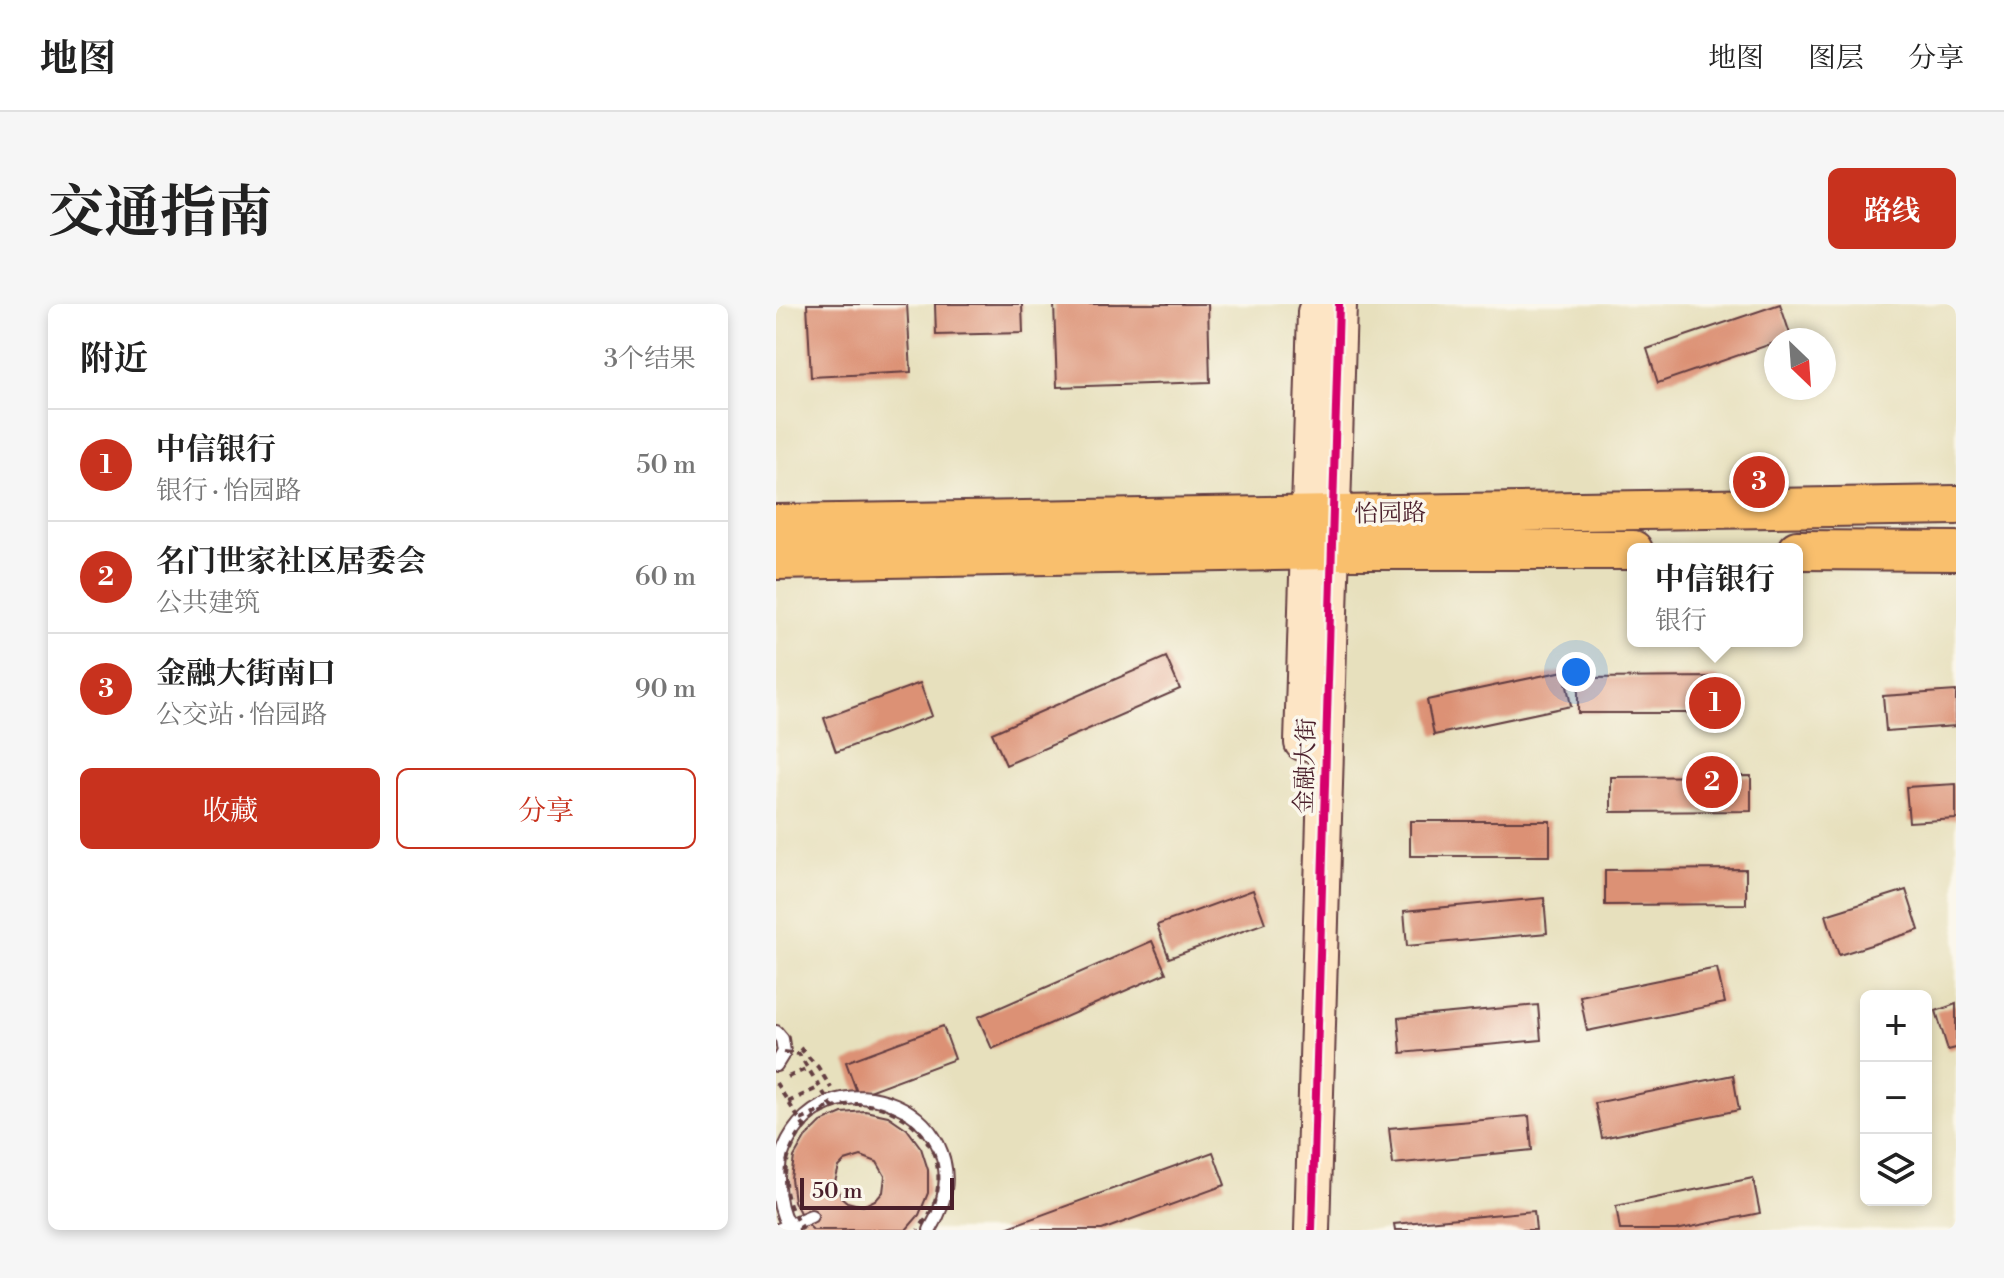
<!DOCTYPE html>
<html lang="zh">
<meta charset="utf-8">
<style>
:root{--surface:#fff;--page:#f6f6f6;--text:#222;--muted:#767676;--line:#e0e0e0;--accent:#c8321e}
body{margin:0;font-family:"Libre Bodoni","Noto Serif SC",serif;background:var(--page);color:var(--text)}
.controls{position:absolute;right:24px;bottom:24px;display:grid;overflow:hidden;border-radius:12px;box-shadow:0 4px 12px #0003}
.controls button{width:72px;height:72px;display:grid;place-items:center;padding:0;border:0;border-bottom:2px solid var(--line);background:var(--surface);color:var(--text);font:40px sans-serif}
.compass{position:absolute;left:988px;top:24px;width:72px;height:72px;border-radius:50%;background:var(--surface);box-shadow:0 4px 12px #0003;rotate:155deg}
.scale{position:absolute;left:24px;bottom:20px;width:154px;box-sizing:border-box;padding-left:8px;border:4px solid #4a1f2b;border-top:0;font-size:22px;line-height:28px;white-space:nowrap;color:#4a1f2b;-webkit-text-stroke:6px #fbf7ec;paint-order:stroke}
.you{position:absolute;left:800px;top:368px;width:28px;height:28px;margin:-20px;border:6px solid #fff;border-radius:50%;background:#1a73e8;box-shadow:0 0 0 12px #1a73e833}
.badge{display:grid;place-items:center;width:52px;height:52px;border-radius:50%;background:var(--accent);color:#fff;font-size:26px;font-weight:700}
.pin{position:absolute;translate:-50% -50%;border:4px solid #fff;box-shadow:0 2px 8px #0006}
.popup{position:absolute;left:851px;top:239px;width:176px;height:104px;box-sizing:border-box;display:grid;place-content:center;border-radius:12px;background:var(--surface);filter:drop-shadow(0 2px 6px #0005);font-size:26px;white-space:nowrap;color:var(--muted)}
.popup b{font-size:30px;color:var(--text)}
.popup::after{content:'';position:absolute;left:50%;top:100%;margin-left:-16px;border:16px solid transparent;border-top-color:var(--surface)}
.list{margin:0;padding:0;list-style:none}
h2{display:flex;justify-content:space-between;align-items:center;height:104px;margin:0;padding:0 32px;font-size:34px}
h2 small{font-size:26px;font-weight:400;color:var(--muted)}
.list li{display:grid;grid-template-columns:52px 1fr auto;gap:24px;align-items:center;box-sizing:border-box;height:112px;padding:0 32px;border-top:2px solid var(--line)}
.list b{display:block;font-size:30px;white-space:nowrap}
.list p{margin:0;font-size:26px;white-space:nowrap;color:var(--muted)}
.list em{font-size:26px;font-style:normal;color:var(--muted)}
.actions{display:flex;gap:16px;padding:24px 32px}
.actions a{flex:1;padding:18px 0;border:2px solid var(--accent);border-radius:12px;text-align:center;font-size:28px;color:var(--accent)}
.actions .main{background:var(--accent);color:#fff}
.icon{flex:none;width:44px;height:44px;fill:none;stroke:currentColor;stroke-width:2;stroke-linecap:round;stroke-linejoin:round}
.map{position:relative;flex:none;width:1180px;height:926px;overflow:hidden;border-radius:12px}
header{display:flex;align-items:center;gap:48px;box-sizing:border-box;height:112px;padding:0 40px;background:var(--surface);border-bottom:2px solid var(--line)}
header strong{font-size:38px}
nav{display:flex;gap:44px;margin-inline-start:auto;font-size:28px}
.intro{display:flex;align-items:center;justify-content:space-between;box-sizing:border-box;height:192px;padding:0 48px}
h1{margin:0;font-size:56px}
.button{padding:20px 36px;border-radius:12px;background:var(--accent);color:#fff;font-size:28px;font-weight:700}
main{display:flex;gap:48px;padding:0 48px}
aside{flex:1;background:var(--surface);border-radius:12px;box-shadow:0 4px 12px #0003}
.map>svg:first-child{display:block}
.building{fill:#dc9175;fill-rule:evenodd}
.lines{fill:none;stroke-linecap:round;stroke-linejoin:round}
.lane-casing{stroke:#623c41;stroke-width:16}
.secondary-casing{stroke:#623c41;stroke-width:38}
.primary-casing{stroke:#623c41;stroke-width:42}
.path{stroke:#623c41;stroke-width:4;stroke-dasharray:6 6;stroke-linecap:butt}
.lane{stroke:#fff;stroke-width:12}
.secondary{stroke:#fde5c5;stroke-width:34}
.primary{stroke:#f9bf6d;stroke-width:38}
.path-bridge{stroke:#623c41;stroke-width:4;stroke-dasharray:6 6;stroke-linecap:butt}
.cycleway-casing{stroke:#fbf7ec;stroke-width:13}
.cycleway{stroke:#d6006c;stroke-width:8}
.labels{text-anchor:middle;stroke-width:7;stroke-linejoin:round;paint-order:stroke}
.street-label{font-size:24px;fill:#4a1f2b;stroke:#fbf7ec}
</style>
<header>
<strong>地图</strong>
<nav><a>地图</a><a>图层</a><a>分享</a></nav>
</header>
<div class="intro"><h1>交通指南</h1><a class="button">路线</a></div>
<main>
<aside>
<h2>附近<small>3个结果</small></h2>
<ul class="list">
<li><span class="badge">1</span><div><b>中信银行</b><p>银行 · 怡园路</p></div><em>50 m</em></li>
<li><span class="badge">2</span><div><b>名门世家社区居委会</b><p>公共建筑</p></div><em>60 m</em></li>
<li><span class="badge">3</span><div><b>金融大街南口</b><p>公交站 · 怡园路</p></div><em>90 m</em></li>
</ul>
<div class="actions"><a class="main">收藏</a><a>分享</a></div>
</aside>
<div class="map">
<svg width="1180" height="926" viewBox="0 0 1180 926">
<rect width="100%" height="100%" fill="#fbf7ec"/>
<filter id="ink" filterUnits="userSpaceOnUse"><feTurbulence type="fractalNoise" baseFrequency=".0125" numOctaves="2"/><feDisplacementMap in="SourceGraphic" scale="16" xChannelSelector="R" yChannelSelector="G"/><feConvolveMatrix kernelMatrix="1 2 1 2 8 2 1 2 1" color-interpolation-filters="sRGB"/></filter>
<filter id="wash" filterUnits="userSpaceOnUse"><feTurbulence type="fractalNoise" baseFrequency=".006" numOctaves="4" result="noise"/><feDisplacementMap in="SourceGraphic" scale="32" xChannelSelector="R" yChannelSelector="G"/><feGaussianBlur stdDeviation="1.8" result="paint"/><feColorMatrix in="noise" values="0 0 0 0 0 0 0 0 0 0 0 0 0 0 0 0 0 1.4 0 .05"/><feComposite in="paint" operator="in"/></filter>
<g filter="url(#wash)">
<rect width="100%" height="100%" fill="#e7e0bd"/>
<g id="blocks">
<path class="building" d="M31,0H131L135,68L35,73Z
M159,0H246L247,29L160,31Z
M278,0H432L434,78L281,83Z
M1004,0L1015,33L882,79L871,45Z
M390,353L404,385L230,461L216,429Z
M788,367L795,402L658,431L651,396Z
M943,373V409H802V374Z
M144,379L156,412L60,448L48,414Z
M1180,387V422L1110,427L1107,392Z
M975,472V507L835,508V473Z
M1180,480V515L1133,518L1130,483Z
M634,517H774V552H634Z
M970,565V600L829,601V566Z
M477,586L489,619L393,654L381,621Z
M1130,586L1143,626L1063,651L1050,611Z
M768,594L771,629L631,642L628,607Z
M376,637L390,669L216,745L202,713Z
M941,664L949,699L811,727L804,692Z
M1180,700V744L1172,746L1160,707Z
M762,701L765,736L625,749L622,714Z
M167,722L179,755L82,791L70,758Z
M957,771L963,806L826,834L819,799Z
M89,807L112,812L131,825L145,844L152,866V889L143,911L130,926H37L28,917L18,897L15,875L18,853L29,834L45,818L66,809ZM85,852L101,858L109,872L107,888L101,895L87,902L71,898L65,893L59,878L63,863L69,857Z
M753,812L756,846L617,860L613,824Z
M437,848L449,881L326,926H225Z
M977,874L984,909L900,926H844L840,902Z
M758,907L760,926H619L618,920Z"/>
</g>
</g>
<g filter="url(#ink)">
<use href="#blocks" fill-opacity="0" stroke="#623c41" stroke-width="2"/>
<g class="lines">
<defs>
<path id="lane" d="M0,728L6,735L8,748L0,761
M2,926L35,912
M16,926C1,908 0,877 4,856C43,733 223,809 154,926"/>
<path id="secondary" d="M526,439L539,8
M536,926L563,0"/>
<path id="primary" d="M0,220L1180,201
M1021,246L1180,247
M0,256L555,246H857"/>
</defs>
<use href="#lane" class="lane-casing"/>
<use href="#secondary" class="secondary-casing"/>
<use href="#primary" class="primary-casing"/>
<path class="path" d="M24,744L42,763L55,784
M12,773L32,764
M12,798L44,783"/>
<use href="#lane" class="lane"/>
<use href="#secondary" class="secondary"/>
<use href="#primary" class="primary"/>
<path class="path-bridge" d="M8,748L23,750L57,804
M0,779L29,824
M25,816L55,802
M27,926C10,901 3,875 15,846C53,754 194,814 156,905C153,912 147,919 142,926"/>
<defs>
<path id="cycleway" d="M536,926L563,0"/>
</defs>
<use href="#cycleway" class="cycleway-casing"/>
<use href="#cycleway" class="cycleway"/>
</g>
</g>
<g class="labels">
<g class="street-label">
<text transform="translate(614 209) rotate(-1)" y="8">怡园路</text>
<text transform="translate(529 462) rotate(-88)" y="8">金融大街</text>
</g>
</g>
</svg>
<div class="controls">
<button>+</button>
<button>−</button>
<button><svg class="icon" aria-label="layers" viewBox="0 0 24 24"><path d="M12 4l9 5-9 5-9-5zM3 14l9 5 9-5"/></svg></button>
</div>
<svg class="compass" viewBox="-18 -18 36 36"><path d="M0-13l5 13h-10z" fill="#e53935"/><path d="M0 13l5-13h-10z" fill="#767676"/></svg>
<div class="scale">50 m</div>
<div class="you"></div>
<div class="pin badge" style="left:939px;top:399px">1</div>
<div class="popup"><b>中信银行</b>银行</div>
<div class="pin badge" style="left:936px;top:478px">2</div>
<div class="pin badge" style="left:983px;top:178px">3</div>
</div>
</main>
